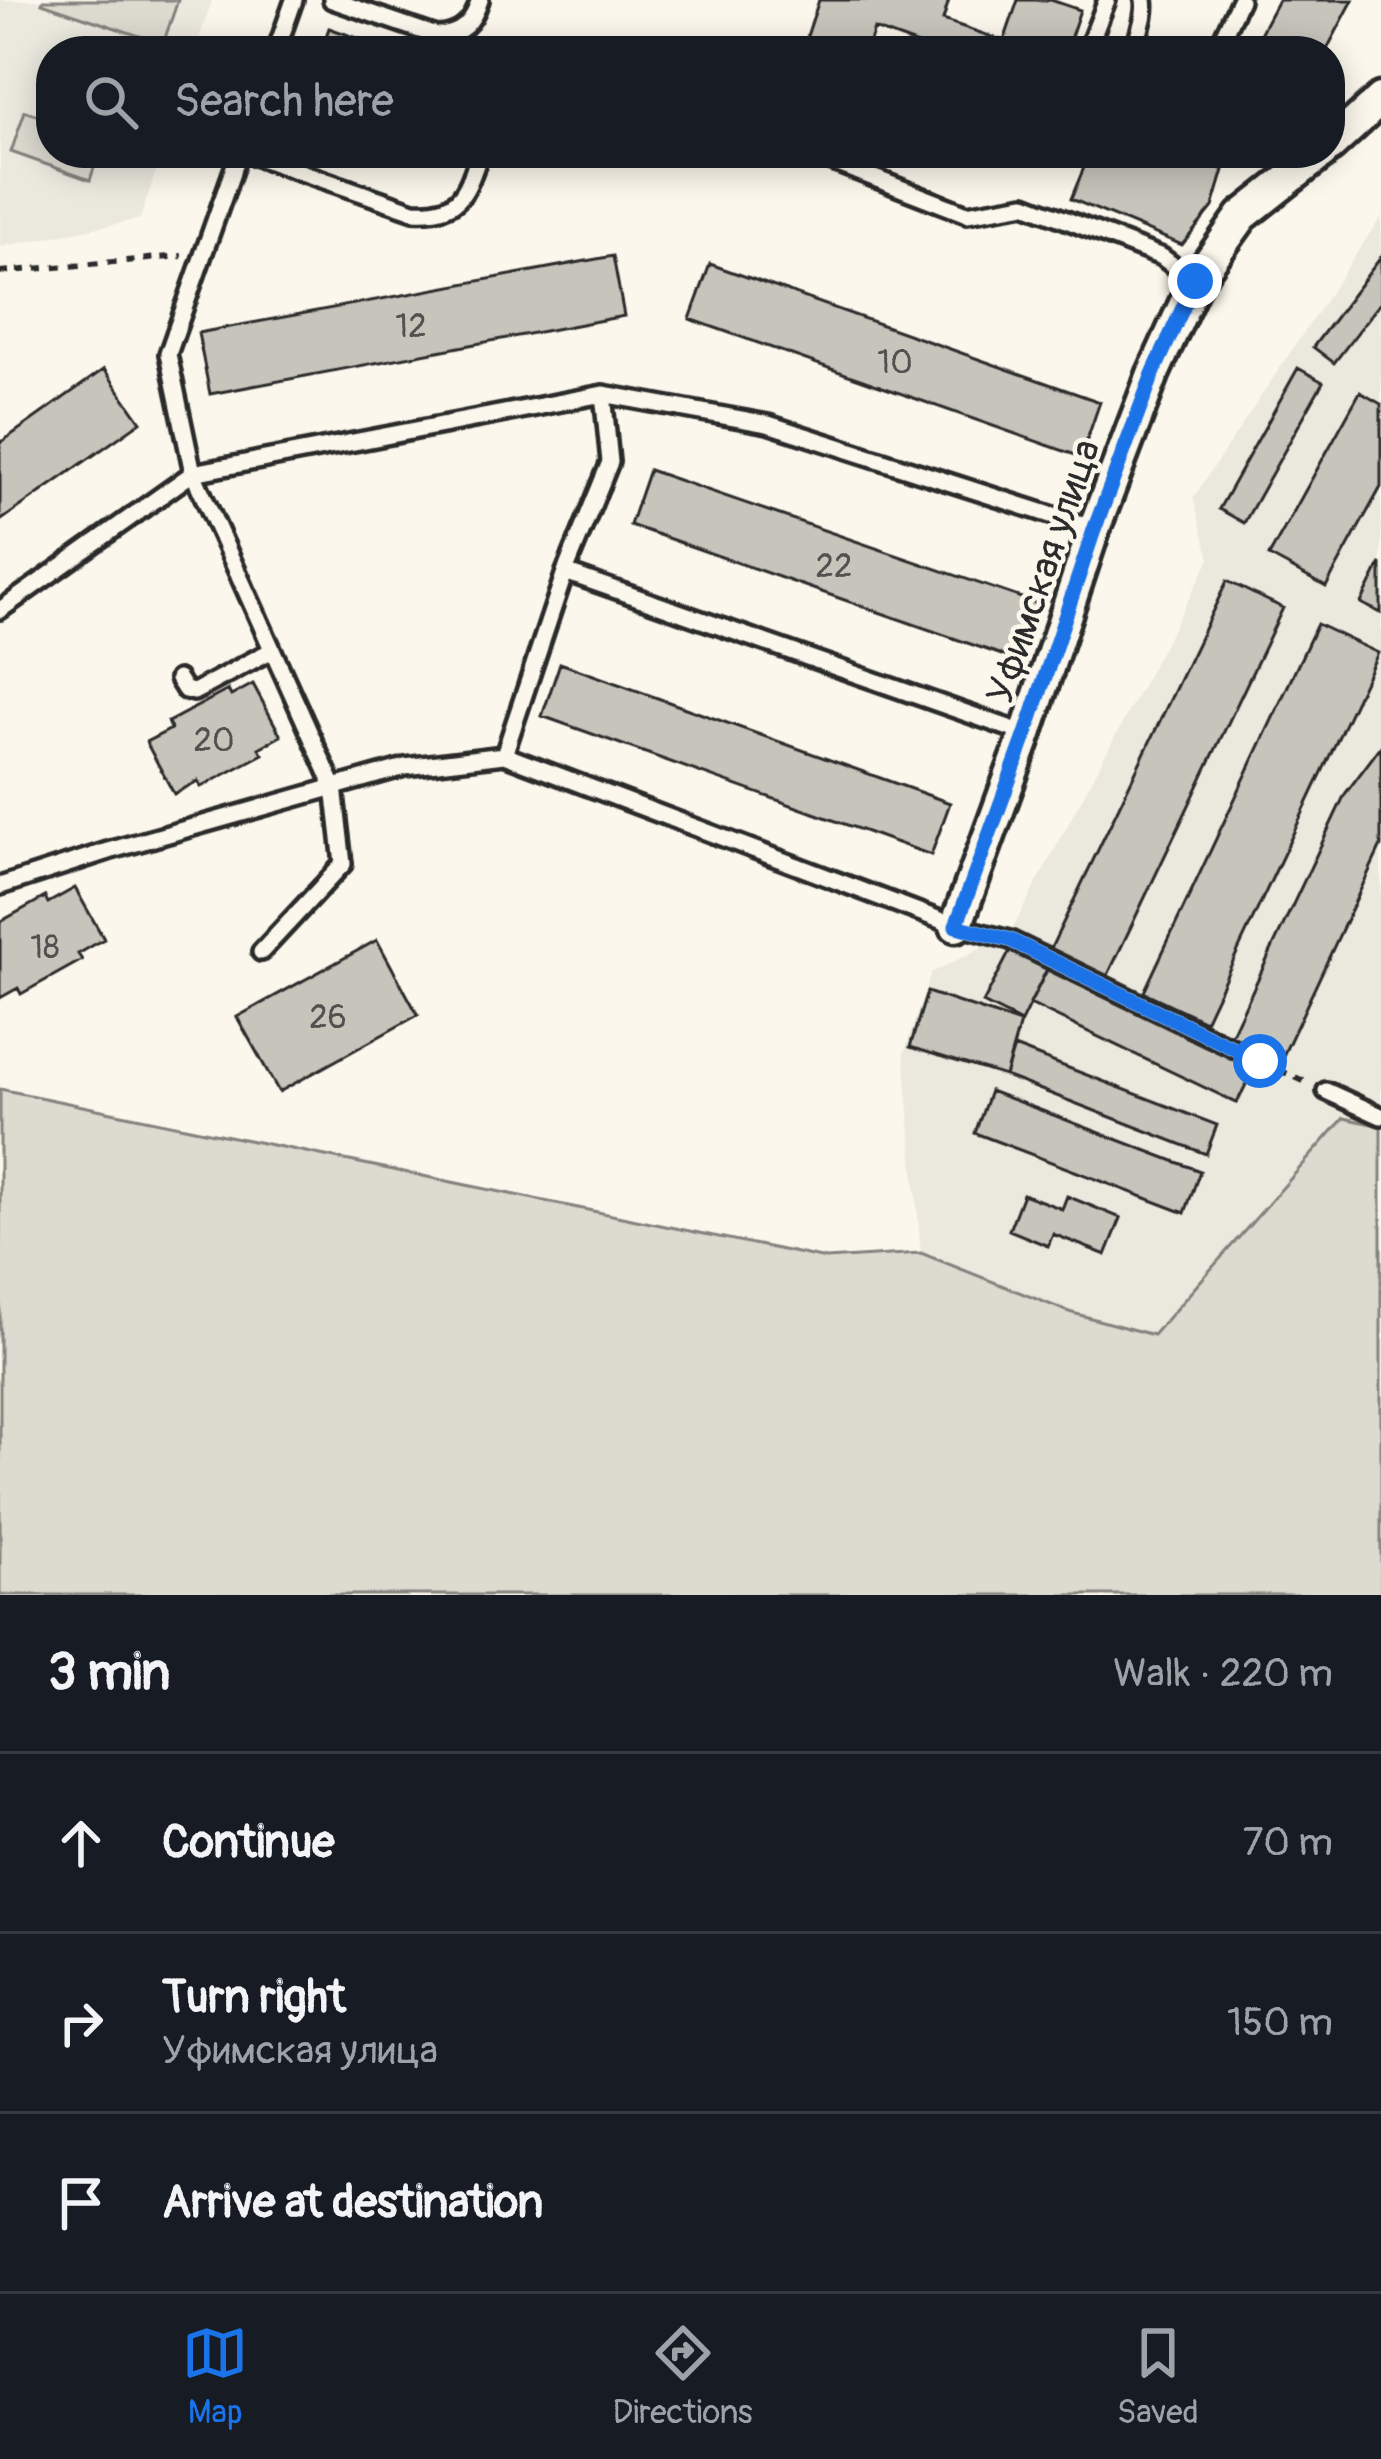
<!DOCTYPE html>
<meta charset="utf-8">
<style>
:root{--surface:#171b24;--page:#20242c;--text:#f1f3f6;--muted:#9ea1a6;--line:#363941;--accent:#1a73e8}
body{margin:0;font-family:Pangolin,sans-serif;background:var(--page);color:var(--text)}
.stop{position:absolute;width:36px;height:36px;margin:-27px;border:9px solid #1a73e8;border-radius:50%;background:#fff}
.stop.end{background:#1a73e8;border-color:#fff;box-shadow:0 3px 12px #0008}
.list{margin:0;padding:0;list-style:none}
h2{display:flex;justify-content:space-between;align-items:center;height:156px;margin:0;padding:0 48px;font-size:51px}
h2 small{font-size:39px;font-weight:400;color:var(--muted)}
.list li{display:grid;grid-template-columns:78px 1fr auto;gap:36px;align-items:center;box-sizing:border-box;height:180px;padding:0 48px;border-top:3px solid var(--line)}
.list b{display:block;font-size:45px;white-space:nowrap}
.list p{margin:0;font-size:39px;white-space:nowrap;color:var(--muted)}
.list em{font-size:39px;font-style:normal;color:var(--muted)}
.icon{flex:none;width:66px;height:66px;fill:none;stroke:currentColor;stroke-width:2;stroke-linecap:round;stroke-linejoin:round}
.map{position:relative;flex:none;width:1381px;height:1595px;overflow:hidden}
.search{position:absolute;background:var(--surface);box-shadow:0 6px 30px #0003;left:36px;right:36px;top:36px;height:132px;display:flex;align-items:center;gap:30px;box-sizing:border-box;padding:0 42px;border-radius:48px;color:var(--muted);font-size:45px}
.sheet{height:696px;background:var(--surface)}
nav{display:flex;justify-content:space-around;align-items:center;box-sizing:border-box;height:168px;border-top:3px solid var(--line);background:var(--surface);font-size:33px;color:var(--muted)}
nav a{display:grid;justify-items:center;gap:6px}
nav .on{color:var(--accent)}
.map>svg:first-child{display:block}
.built{fill:#ebe8de}
.green{fill:#dddad0;stroke:#84827e;stroke-width:3}
.building{fill:#c7c4bc;stroke:#2b2b2b;stroke-width:3}
.lines{fill:none;stroke-linecap:round;stroke-linejoin:round}
.service-casing{stroke:#2b2b2b;stroke-width:24}
.minor-casing{stroke:#2b2b2b;stroke-width:39}
.path{stroke:#2b2b2b;stroke-width:6;stroke-dasharray:9 9;stroke-linecap:butt}
.service{stroke:#fbf7ec;stroke-width:15}
.minor{stroke:#fbf7ec;stroke-width:30}
.route{stroke:#1a73e8;stroke-width:15}
.labels{text-anchor:middle;stroke-width:9;stroke-linejoin:round;paint-order:stroke}
.number-label{font-size:33px;fill:#52514f}
.street-label{font-size:39px;fill:#2b2b2b;stroke:#fbf7ec}
</style>
<div class="map">
<svg width="1381" height="1595" viewBox="0 0 1381 1595">
<rect width="100%" height="100%" fill="#fbf7ec"/>
<filter id="ink" filterUnits="userSpaceOnUse"><feTurbulence type="fractalNoise" baseFrequency=".00833" numOctaves="2"/><feDisplacementMap in="SourceGraphic" scale="24" xChannelSelector="R" yChannelSelector="G"/><feConvolveMatrix kernelMatrix="1 2 1 2 8 2 1 2 1" color-interpolation-filters="sRGB"/></filter>
<g filter="url(#ink)">
<path class="built" d="M0,0H212L195,51H51V153H162L140,219L0,247Z
M1381,217V1126L1344,1118L1154,1335L1069,1312L921,1253L904,1053L931,973L1010,933L1210,559L1193,498Z"/>
<path class="green" d="M43,0H178L163,44L42,3Z
M25,111L51,120V153H99L90,180L11,152Z
M0,1089L826,1259L921,1253L1069,1312L1153,1335L1344,1118L1381,1126V1595H0Z"/>
<path class="building" d="M819,0H949L943,20L1004,41L1018,0H1051L1080,10L1066,51H935L874,29L867,51H802Z
M1278,0H1353L1326,51H1266L1254,45Z
M329,28L394,51H321Z
M1090,153H1183L1224,170L1213,207L1182,245L1071,199Z
M613,256L624,316L210,394L198,333Z
M1381,257V302L1334,363L1313,347Z
M710,264L1100,402L1081,457L690,319Z
M1298,368L1323,382L1244,523L1219,509Z
M104,369L141,422L0,521V443Z
M1360,392L1381,404V487L1326,587L1269,556Z
M649,470L1039,604L1019,661L630,525Z
M1381,563V613L1361,603Z
M1227,581L1283,608L1107,977L1050,950Z
M1317,624L1378,653L1205,1021L1144,992Z
M560,663L950,803L931,855L542,716Z
M253,684L281,736L259,748L263,754L201,787L198,781L174,794L146,742L171,729L168,722L228,690L231,696Z
M1381,746V846L1281,1060L1231,1036L1345,794Z
M75,888L104,939L78,954L82,960L21,994L18,988L0,998V922L45,897L48,903Z
M377,940L418,1015L279,1092L237,1017Z
M1010,951L1047,969L1021,1022L983,1003Z
M1047,970L1254,1068L1237,1103L1030,1004Z
M927,992L1020,1023L1005,1076L910,1047Z
M1014,1047L1217,1125L1206,1154L1005,1076Z
M990,1091L1200,1171L1185,1213L975,1133Z
M1023,1194L1062,1209L1067,1196L1121,1218L1106,1255L1053,1234L1048,1246L1009,1230Z"/>
<g class="lines">
<defs>
<path id="service" d="M332,0L437,36C462,35 473,22 480,0
M276,51L294,0
M1087,51L1107,0
M1135,51C1137,34 1147,17 1144,0
M1216,51L1240,0
M239,153L168,354L193,473L334,787L343,864L261,952
M246,153L414,211C461,214 466,193 480,153
M810,153L967,214L1025,204L1162,257L1195,282
M1260,153L1300,168
M565,572L1026,734
M0,610L193,473L603,394L768,424L1094,529
M178,679L185,690L194,692L272,650
M504,755L565,572L610,462L603,394
M0,886L108,851L405,767L504,755L956,926L1010,940L1260,1061
M1326,1091L1381,1116"/>
<path id="minor" d="M1330,146L1381,99
M956,926L1026,734L1094,529L1153,374L1195,282L1242,216L1322,153"/>
</defs>
<use href="#service" class="service-casing"/>
<use href="#minor" class="minor-casing"/>
<path class="path" d="M0,272L182,256
M1279,1070L1306,1082"/>
<use href="#service" class="service"/>
<use href="#minor" class="minor"/>
</g>
</g>
<g class="lines" filter="url(#ink)">
<path class="route" d="M1195,281L1153,374L1094,530L1026,734L956,926L1010,940L1260,1061"/>
</g>
<g class="labels">
<g class="number-label">
<text x="411" y="337">12</text>
<text x="895" y="373">10</text>
<text x="834" y="577">22</text>
<text x="214" y="751">20</text>
<text x="45" y="958">18</text>
<text x="328" y="1028">26</text>
</g>
<g class="street-label">
<text transform="translate(1042 571) rotate(-71)" y="14">Уфимская улица</text>
</g>
</g>
</svg>
<div class="stop" style="left:1260px;top:1061px"></div>
<div class="stop end" style="left:1195px;top:281px"></div>
<div class="search"><svg class="icon" aria-label="search" viewBox="0 0 24 24"><circle cx="10" cy="10" r="6"/><path d="M15 15l6 6"/></svg>Search here</div>
</div>
<section class="sheet">
<h2>3 min<small>Walk · 220 m</small></h2>
<ul class="list">
<li><svg class="icon" aria-label="ahead" viewBox="0 0 24 24"><path d="M12 20V5M6 11l6-6 6 6"/></svg><div><b>Continue</b></div><em>70 m</em></li>
<li><svg class="icon" aria-label="right" viewBox="0 0 24 24"><path d="M7 20v-9h11M14 6l5 5-5 5"/></svg><div><b>Turn right</b><p>Уфимская улица</p></div><em>150 m</em></li>
<li><svg class="icon" aria-label="arrive" viewBox="0 0 24 24"><path d="M6 21V4h12l-3 4 3 4H6"/></svg><div><b>Arrive at destination</b></div></li>
</ul>
</section>
<nav>
<a class="on"><svg class="icon" aria-label="map" viewBox="0 0 24 24"><path d="M3 6l6-2 6 2 6-2v14l-6 2-6-2-6 2zM9 4v14M15 6v14"/></svg>Map</a>
<a><svg class="icon" aria-label="directions" viewBox="0 0 24 24"><path d="M12 3l9 9-9 9-9-9zM9 14v-3h6M13 9l2 2-2 2"/></svg>Directions</a>
<a><svg class="icon" aria-label="saved" viewBox="0 0 24 24"><path d="M7 4h10v16l-5-4-5 4z"/></svg>Saved</a>
</nav>
